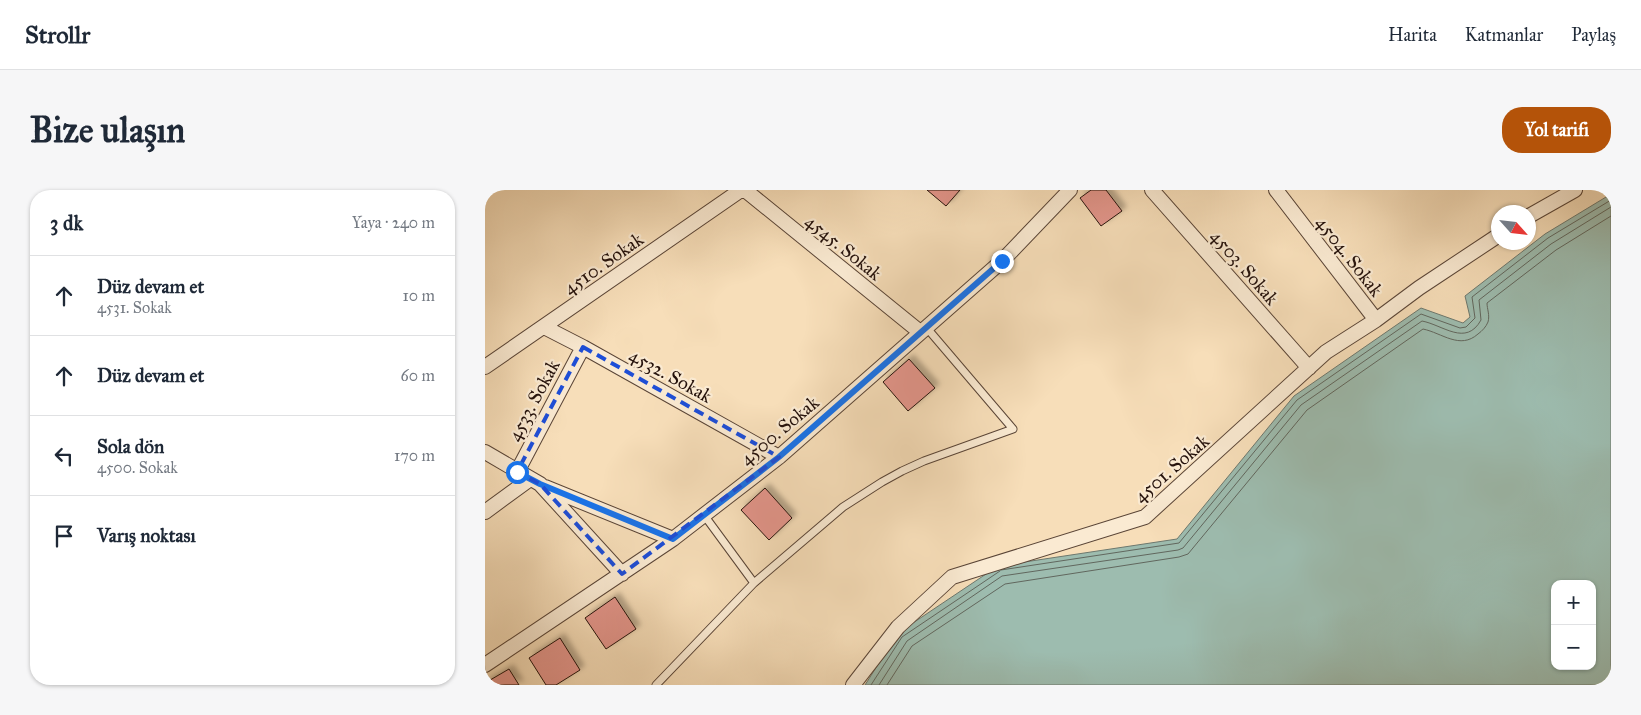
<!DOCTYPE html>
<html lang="tr">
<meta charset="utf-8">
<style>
:root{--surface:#fff;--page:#f6f6f7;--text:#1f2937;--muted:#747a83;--line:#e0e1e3;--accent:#b45309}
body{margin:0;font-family:"IM FELL Great Primer",serif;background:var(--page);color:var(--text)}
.controls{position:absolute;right:15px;bottom:15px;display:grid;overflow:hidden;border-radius:10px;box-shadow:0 1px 4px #0004}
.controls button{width:45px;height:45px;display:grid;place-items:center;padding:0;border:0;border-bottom:1px solid var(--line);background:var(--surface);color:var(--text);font:25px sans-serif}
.compass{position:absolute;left:1006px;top:15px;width:45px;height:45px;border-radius:50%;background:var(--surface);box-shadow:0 1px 4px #0004;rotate:117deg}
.stop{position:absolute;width:15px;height:15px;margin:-11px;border:4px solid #1a73e8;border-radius:50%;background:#fff}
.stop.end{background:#1a73e8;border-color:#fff;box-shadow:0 1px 5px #0008}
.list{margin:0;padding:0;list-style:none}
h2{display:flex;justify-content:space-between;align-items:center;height:65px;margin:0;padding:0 20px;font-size:21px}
h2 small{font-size:16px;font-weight:400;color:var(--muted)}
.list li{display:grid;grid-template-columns:32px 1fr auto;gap:15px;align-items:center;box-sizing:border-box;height:80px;padding:0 20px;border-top:1px solid var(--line)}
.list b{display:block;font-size:19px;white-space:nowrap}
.list p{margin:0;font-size:16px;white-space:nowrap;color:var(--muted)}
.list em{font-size:16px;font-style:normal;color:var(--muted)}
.icon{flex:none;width:28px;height:28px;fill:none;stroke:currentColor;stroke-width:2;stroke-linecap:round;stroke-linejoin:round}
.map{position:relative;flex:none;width:1126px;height:495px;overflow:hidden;border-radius:20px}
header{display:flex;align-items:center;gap:30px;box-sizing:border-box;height:70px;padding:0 25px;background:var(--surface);border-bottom:1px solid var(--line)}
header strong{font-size:24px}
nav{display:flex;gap:28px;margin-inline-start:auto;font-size:18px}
.intro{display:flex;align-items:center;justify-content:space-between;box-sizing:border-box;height:120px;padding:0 30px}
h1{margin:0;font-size:35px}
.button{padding:12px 22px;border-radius:20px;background:var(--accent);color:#fff;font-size:18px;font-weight:700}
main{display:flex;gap:30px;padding:0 30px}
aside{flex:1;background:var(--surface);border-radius:20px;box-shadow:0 1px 4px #0004}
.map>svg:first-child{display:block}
.water{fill:#9dbcaf;stroke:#6d786e;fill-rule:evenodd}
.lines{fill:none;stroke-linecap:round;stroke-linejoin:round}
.shore{stroke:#61675e;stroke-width:1}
.building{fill:#e4968c;stroke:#25120c;filter:url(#shadow)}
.service-casing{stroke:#5a4537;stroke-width:9}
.minor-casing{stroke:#5a4537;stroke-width:16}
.service{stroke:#faead2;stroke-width:7}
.minor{stroke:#faead2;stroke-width:14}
.route{stroke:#1a73e8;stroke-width:6}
.marked{fill:none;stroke:#1d4ed8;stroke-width:4;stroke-dasharray:10 6;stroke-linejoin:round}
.labels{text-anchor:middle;stroke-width:4.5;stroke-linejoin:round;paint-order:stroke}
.street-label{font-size:19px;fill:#25120c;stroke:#faead2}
</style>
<header>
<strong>Strollr</strong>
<nav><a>Harita</a><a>Katmanlar</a><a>Paylaş</a></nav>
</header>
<div class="intro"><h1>Bize ulaşın</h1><a class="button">Yol tarifi</a></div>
<main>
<aside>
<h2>3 dk<small>Yaya · 240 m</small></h2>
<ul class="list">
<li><svg class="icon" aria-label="ahead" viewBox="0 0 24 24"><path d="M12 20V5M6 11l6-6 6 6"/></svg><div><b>Düz devam et</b><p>4531. Sokak</p></div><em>10 m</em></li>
<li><svg class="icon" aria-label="ahead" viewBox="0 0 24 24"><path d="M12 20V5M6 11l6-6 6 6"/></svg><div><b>Düz devam et</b></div><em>60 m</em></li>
<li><svg class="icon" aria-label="left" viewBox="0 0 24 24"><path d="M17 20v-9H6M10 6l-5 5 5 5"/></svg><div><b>Sola dön</b><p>4500. Sokak</p></div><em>170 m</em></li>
<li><svg class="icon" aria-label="arrive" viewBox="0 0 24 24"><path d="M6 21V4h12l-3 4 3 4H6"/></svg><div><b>Varış noktası</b></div></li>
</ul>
</aside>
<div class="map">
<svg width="1126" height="495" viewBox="0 0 1126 495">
<defs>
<filter id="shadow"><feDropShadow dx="4.5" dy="-4.5" stdDeviation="2.5" flood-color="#0004"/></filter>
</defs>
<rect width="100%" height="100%" fill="#f7deb9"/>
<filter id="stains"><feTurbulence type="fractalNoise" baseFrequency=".004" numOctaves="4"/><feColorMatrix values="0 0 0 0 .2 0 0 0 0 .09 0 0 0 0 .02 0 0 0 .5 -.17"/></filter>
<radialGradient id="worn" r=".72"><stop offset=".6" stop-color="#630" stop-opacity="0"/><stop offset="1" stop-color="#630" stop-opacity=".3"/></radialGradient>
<path class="water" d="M1126,4V495H380L413,443L513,376L692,349L809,206L936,118L978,133L985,127L980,106L1060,44ZM1070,394H1107V476H1070Z"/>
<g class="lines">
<path class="shore" d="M516,380L694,353L812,210L936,124L975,138L981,137L990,128L987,107L1063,48L1126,10
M386,495L417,447L515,381
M394,495L422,451L517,386L693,360L698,358L816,215L937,131C958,135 981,157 996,130L994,110L1066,54L1126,17
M402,495L427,456L520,394L694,367L703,364L822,220L938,139C957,143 975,160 993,144C997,141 1001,137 1003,132C1005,125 1002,119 1002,113L1071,60L1126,26"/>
</g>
<path class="building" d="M442,0H475L461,16Z
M606,0H621L637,21L616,36L595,8Z
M424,169L450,198L423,221L398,192Z
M280,298L307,328L284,350L256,320Z
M130,407L151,439L121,459L100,428Z
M75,448L95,480L71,495H61L44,468Z
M24,479L34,495H0V493Z"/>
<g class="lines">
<defs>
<path id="service" d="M219,325L269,393
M171,495L269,393L358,317L397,292L417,281L439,271L528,239L441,137"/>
<path id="minor" d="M260,0L435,142
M667,0L824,178
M791,0L891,130
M1044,26L1090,0
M59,137L98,157L294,267
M0,177L256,0
M0,262L55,294L137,384
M32,282L98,157
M60,297L188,349
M0,322L45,289
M0,475L188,349L294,267L517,71L585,0
M368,495L413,437L467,387L660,327L841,162L891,130L934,98L1014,45"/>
</defs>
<use href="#service" class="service-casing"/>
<use href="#minor" class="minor-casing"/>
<use href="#service" class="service"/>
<use href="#minor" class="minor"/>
</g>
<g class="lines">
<path class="route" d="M32,282L55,294L188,349L294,267L517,71"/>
</g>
<path class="marked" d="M98,157L294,267L137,384L55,294L32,282Z"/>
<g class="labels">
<g class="street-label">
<text transform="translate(359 57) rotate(39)" y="7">4545. Sokak</text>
<text transform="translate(865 66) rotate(52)" y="7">4504. Sokak</text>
<text transform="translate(118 73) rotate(-35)" y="7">4510. Sokak</text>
<text transform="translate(760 77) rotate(49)" y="7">4503. Sokak</text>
<text transform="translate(186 185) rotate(29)" y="7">4532. Sokak</text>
<text transform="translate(48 210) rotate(-62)" y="7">4533. Sokak</text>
<text transform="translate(294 240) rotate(-40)" y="7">4500. Sokak</text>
<text transform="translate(686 278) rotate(-41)" y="7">4501. Sokak</text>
</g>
</g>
<rect width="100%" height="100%" filter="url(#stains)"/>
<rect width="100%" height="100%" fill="url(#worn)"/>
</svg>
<div class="controls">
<button>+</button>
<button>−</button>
</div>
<svg class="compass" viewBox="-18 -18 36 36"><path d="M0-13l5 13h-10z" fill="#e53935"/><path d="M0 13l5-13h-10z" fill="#747a83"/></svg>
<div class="stop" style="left:32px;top:282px"></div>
<div class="stop end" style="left:517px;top:71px"></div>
</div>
</main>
